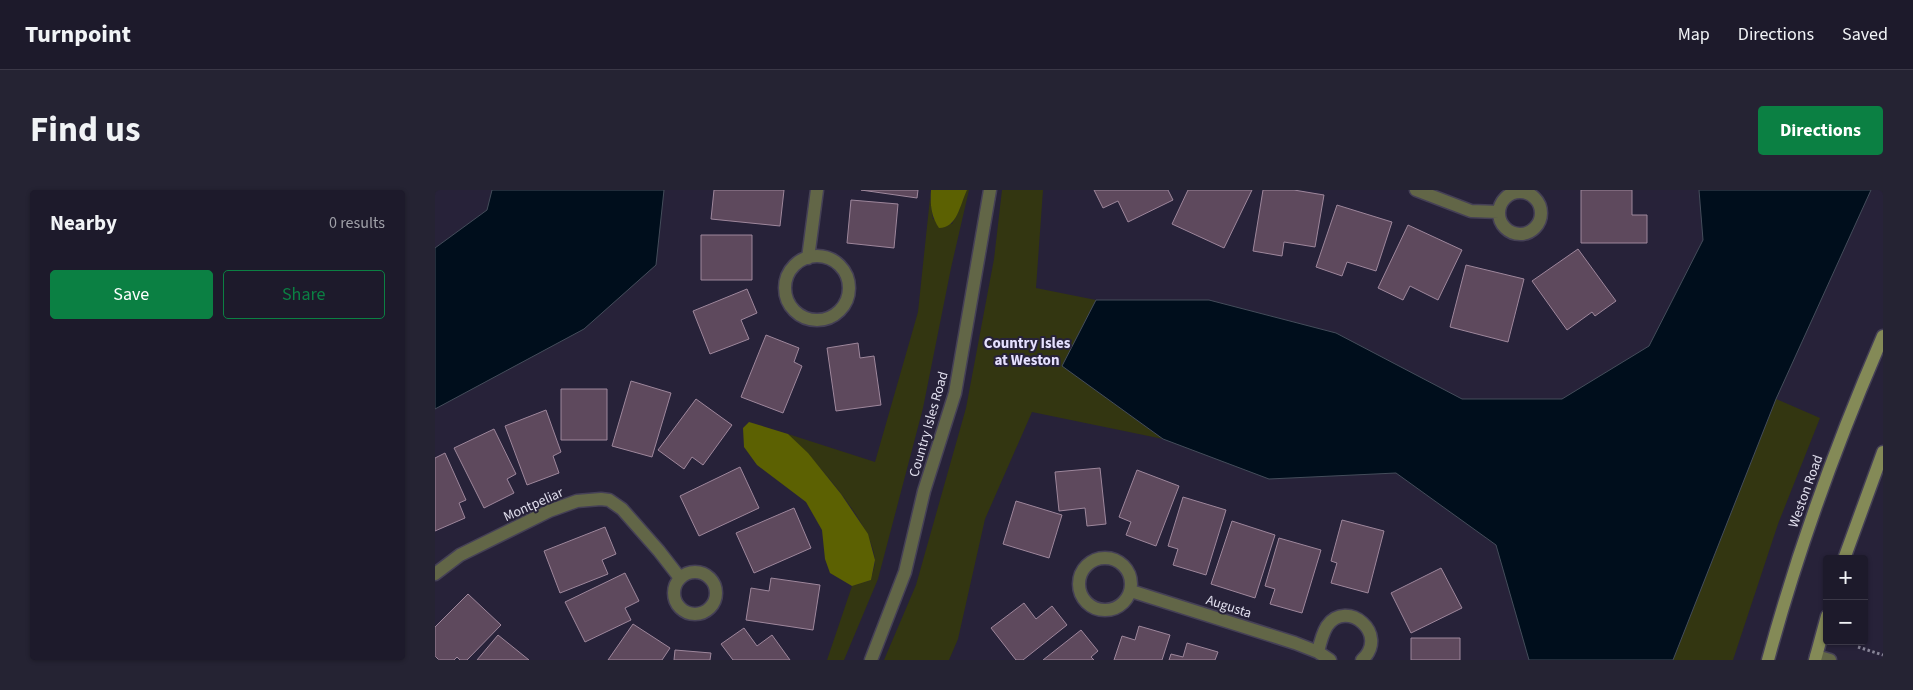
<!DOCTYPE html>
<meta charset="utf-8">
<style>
:root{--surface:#1d1a2b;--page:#252333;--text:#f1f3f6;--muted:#a0a1a9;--line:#3b3847;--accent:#0b8043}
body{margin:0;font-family:"Source Sans 3",sans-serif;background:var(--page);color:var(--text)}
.controls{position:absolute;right:15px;bottom:15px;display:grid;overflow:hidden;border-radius:5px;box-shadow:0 1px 4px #0004}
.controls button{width:45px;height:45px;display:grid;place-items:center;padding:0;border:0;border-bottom:1px solid var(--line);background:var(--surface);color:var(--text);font:25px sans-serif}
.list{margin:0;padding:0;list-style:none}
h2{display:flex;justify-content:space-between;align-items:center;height:65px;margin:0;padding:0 20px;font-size:21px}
h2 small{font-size:16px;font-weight:400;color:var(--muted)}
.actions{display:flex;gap:10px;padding:15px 20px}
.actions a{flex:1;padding:11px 0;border:1px solid var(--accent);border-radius:5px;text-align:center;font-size:18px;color:var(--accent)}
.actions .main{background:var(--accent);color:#fff}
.map{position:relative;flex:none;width:1448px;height:470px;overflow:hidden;border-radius:5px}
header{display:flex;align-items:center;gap:30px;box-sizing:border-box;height:70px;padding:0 25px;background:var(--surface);border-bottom:1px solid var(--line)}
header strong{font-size:24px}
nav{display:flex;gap:28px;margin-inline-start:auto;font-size:18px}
.intro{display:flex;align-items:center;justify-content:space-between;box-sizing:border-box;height:120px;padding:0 30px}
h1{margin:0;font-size:35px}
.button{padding:12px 22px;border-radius:5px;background:var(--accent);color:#fff;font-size:18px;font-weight:700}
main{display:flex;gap:30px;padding:0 30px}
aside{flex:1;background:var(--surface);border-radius:5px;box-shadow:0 1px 4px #0004}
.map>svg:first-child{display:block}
.green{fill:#333611}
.forest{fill:#5c6102}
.water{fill:#000e1c;stroke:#444d5b}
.building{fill:#5e495d;stroke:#9e879c}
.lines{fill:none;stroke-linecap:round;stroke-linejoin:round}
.service-casing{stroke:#454056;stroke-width:15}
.minor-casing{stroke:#454056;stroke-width:15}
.tertiary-casing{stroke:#454056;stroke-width:15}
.secondary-casing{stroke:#454056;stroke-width:15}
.path{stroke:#888598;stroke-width:3;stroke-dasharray:2.5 2.5;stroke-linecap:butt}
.service{stroke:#626647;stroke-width:12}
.minor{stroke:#626647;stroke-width:12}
.tertiary{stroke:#626647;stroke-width:12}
.secondary{stroke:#848a57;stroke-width:12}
.labels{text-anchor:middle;stroke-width:4;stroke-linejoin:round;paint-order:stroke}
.street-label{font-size:14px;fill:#e1dfee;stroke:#272239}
.neighbourhood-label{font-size:15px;font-weight:bold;fill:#e5e0fe;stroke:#272239}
</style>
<header>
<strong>Turnpoint</strong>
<nav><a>Map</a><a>Directions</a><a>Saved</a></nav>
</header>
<div class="intro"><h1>Find us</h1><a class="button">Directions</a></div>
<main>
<aside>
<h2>Nearby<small>0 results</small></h2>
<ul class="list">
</ul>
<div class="actions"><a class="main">Save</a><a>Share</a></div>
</aside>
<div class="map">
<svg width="1448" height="470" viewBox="0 0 1448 470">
<rect width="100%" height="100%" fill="#272239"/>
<path class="green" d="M532,0H534L516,78L488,218L443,389L409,470H392L417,396L436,390C437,384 440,377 440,371C439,335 379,269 353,244L440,272L483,122L495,8L498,29L517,34Z
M567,0H608L601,98L661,110L628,176L728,249L597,222L550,329L523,449L514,470H449L481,395L531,218L559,69Z
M1341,209L1385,228L1343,334L1298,470H1235Z"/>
<path class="forest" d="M496,0H532C525,15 522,38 504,38C496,26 495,14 496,0Z
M314,232L353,244L373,263L406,304L433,344L440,370L436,390L417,396L395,383L390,369L387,340L371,312L322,275L309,257L308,238Z"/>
<path class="water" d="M57,0H229L221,75L149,139L0,219V58L52,20Z
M1264,0H1436L1341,209L1238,470H1094L1061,355L961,283L834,289L728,249L627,176L661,110H774L901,143L1027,209H1127L1214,156L1268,50Z"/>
<path class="building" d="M279,0H349L345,36L276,29Z
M426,0H483L482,8Z
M659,0H733L738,10L693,32L683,11L668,18Z
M753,0H817L789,58L737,34Z
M828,0H859L889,5L880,57L849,52L847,66L818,61Z
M1146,0H1197V25H1212V53H1146Z
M416,10L463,14L459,58L412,53Z
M902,15L957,32L941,81L912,72L907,86L881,77Z
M973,35L1027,60L1003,110L975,96L968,110L943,98Z
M266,45H317V90H266Z
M1143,59L1181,111L1160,126L1157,122L1132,140L1097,91Z
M1031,75L1089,89L1073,152L1015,137Z
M312,99L322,123L306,130L314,149L275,164L258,121Z
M331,145L364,158L359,172L367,176L348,223L306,207Z
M423,153L425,168L439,166L446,215L401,221L392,158Z
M196,191L236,203L217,267L177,256Z
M126,199H172V250H126Z
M261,209L297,235L268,275L257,267L249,279L223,260Z
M111,220L126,262L118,266L124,283L92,295L70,236Z
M59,239L81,284L72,289L79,303L49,318L19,258Z
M10,263L31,310L24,313L30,328L0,341V268Z
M305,277L324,318L264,346L245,306Z
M665,278L671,334L652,336L650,318L624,321L620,282Z
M702,280L744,296L721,356L691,345L696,332L684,327Z
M748,307L791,320L771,385L738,375L743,359L733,356Z
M581,311L627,325L614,368L568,354Z
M359,318L376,358L319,383L301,343Z
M907,330L949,341L933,403L896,393L902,373L896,371Z
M797,331L840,345L820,408L776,394Z
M170,337L181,364L167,370L173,384L125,403L109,361Z
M844,348L886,360L867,423L835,414L840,399L830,396Z
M1006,378L1027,418L976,443L956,403Z
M190,383L204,411L190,418L196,430L150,452L130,412Z
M336,388L385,395L378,440L311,430L316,398L334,401Z
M33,404L66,435L32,470H25L22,467L19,470H4L0,466V437Z
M589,413L601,429L617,416L632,435L588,470H581L556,438Z
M198,434L235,458L227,470H173Z
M704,436L735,445L727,470H679L687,446L700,450Z
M309,438L322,456L337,445L355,470H298L286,454Z
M646,440L663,461L656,467L659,470H608Z
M63,445L94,470H42Z
M976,448H1025V470H976Z
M752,453L783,462L780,470H734L736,464L748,467Z
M240,460L276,463L275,470H239Z"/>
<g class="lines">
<defs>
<path id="service" d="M1381,466L1395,470"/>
<path id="minor" d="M981,0L1036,21L1064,22
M1064 23a21 21 0 1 1 42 0a21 21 0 1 1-42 0Z
M350 98a32 32 0 1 1 64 0a32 32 0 1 1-64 0Z
M373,68L382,0
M644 394a26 26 0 1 1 52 0a26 26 0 1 1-52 0Z
M239 403a21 21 0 1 1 42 0a21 21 0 1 1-42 0Z
M0,384L25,365L114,321L142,311L166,309L174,310L187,319L224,361L245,388
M696,401L860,453L883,462L895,470
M883,462C885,453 887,444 892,436C912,408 955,444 927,470"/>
<path id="tertiary" d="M436,470L470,382L489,301L520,203L555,0"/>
<path id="secondary" d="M1409,369L1448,262
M1333,470C1363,359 1402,252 1448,146
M1380,470L1392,426"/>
</defs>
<use href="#service" class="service-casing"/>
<use href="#minor" class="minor-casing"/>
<use href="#tertiary" class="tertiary-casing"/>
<use href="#secondary" class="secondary-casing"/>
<path class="path" d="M1423,457L1448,465"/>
<use href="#service" class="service"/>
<use href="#minor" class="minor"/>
<use href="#tertiary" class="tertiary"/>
<use href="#secondary" class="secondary"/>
</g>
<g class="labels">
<g class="street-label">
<text transform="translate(493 234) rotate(-74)" y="5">Country Isles Road</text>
<text transform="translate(1370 301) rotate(-70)" y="5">Weston Road</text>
<text transform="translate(98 314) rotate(-24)" y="5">Montpeliar</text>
<text transform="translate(794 416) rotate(18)" y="5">Augusta</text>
</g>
<g class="neighbourhood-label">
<text x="592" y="158">Country Isles<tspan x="592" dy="17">at Weston</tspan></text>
</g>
</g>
</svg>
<div class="controls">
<button>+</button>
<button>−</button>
</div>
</div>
</main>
